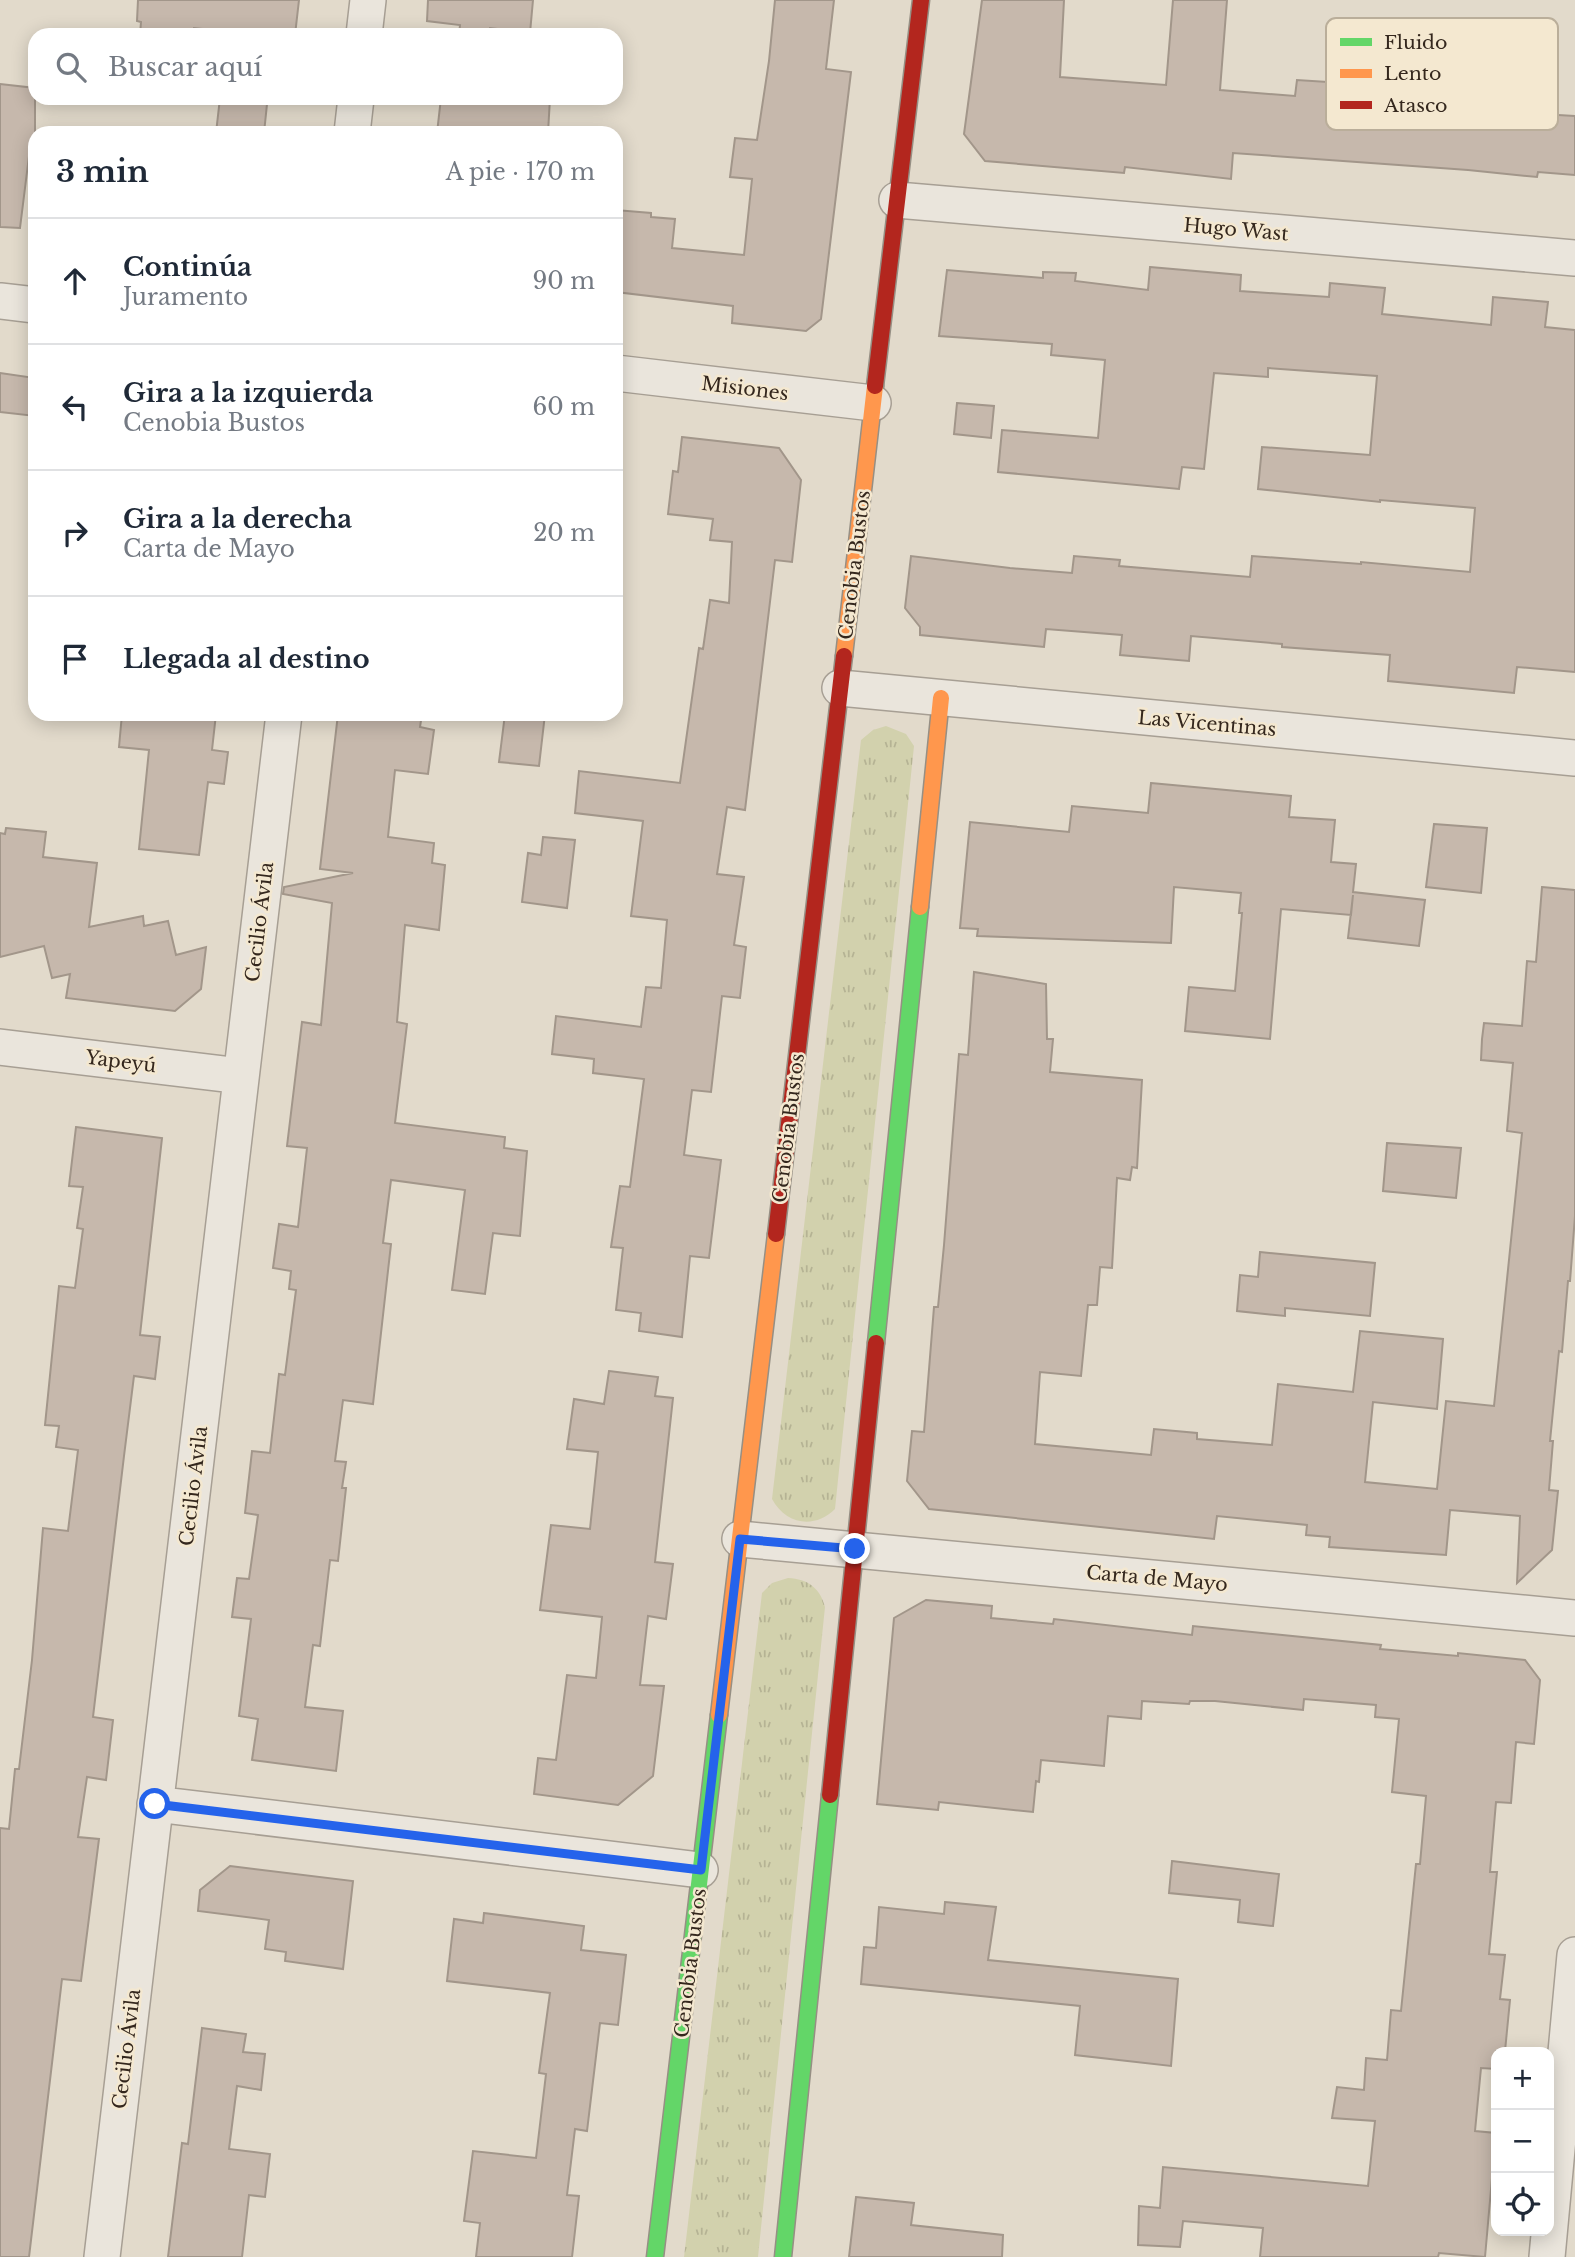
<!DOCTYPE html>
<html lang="es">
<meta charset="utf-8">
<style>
:root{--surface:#fff;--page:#f6f6f7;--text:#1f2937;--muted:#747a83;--line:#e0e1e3}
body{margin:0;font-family:"Libre Baskerville",serif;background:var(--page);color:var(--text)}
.controls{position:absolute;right:21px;bottom:21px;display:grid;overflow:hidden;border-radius:14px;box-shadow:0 4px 18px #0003}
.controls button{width:63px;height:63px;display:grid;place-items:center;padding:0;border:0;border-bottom:2px solid var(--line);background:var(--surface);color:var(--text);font:35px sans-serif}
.stop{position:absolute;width:21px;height:21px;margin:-16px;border:5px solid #2563eb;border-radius:50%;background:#fff}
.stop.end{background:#2563eb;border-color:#fff;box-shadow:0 2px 7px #0008}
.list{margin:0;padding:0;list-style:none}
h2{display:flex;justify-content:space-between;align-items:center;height:91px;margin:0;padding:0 28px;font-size:30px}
h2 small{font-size:23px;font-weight:400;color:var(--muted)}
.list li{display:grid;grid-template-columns:46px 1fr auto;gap:21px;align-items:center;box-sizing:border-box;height:126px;padding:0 28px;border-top:2px solid var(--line)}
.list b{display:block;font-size:26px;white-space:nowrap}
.list p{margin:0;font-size:23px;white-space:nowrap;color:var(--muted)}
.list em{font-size:23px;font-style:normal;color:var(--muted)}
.icon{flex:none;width:38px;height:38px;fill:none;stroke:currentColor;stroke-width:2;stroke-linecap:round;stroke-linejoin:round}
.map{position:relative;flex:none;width:1575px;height:2257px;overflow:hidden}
.search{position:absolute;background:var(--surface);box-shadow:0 4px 18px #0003;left:28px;top:28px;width:595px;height:77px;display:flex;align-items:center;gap:18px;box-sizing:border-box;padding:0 24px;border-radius:21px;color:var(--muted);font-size:26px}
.panel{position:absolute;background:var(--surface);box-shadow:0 4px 18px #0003;left:28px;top:126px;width:595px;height:595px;border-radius:21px}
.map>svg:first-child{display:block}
.park{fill:url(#park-tufts)}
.building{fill:#c6b8ac;stroke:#a2968a;stroke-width:2}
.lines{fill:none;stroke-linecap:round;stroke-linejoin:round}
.street-casing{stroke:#a79f94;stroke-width:38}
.fast-casing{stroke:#968f84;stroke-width:19}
.slow-casing{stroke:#968f84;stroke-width:19}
.jam-casing{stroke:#968f84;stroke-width:19}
.street{stroke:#eae5dc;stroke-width:35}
.fast{stroke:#63d668;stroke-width:16}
.slow{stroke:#ff974d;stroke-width:16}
.jam{stroke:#b3261e;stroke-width:16}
.route{stroke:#2563eb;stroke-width:9}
.labels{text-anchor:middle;stroke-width:5;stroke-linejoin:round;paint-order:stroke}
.street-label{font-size:19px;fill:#34271d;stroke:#f4e8d0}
.key{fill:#f4e8d0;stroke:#baae9a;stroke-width:2}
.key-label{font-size:19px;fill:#34271d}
</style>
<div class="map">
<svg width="1575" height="2257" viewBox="0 0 1575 2257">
<defs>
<pattern id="park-tufts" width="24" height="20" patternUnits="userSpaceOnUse" patternTransform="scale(1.75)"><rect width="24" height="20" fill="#d2d1ad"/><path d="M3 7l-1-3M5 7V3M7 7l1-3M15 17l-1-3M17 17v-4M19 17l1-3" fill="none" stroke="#b5b394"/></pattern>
</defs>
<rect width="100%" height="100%" fill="#e2dacb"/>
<path class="park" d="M886,726L906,734L914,746L835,1509C815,1529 786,1525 772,1499L861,740L873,730Z
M788,1578C808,1579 820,1588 825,1607L758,2257H684L762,1593L772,1583Z"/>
<path class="building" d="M138,0H299L295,35H259L194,28L193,35H140L141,22L137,21Z
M428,0H533L530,33L490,28L489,35H459L460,25L427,21Z
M775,0H834L826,69L851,72L821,319L806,331L732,323L733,306L616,292V210L651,213V217L675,219L672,248L744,255L752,179L730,177L735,138L757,140L769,61Z
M982,0H1064L1060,77L1166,85L1173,0H1227L1220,90L1295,96L1297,80L1328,82L1367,86L1366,99L1474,110L1575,116V175L1538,172L1537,177L1468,170L1233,153L1231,179L1125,167L1124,173L985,161L964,134Z
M0,84L35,88V148H30L20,228L0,227Z
M220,98L267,104L264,133H216Z
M441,98H550L548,133H437Z
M1150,267L1241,275L1240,291L1329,297L1330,283L1385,288L1382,314L1491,325L1493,297L1548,302L1545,327L1575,330V672L1517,667L1514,693L1388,681L1390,655L1282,647V644L1191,636L1189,661L1120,655L1122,635L1046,629L1044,647L920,635V627L905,608L911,556L1010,568L1072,573L1074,556L1120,560L1119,566L1250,577L1252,556L1361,564V562L1470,572L1475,508L1380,500V502L1258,489L1262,447L1370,455L1377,376L1268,368V377L1214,373L1204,469L1182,467L1179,489L998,472L1002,430L1098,438L1105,360L1051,355L1052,344L939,336L947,270L1043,278V272L1076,273L1075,281L1148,290Z
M0,373L35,378V416L0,412Z
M957,403L994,406L991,438L954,434Z
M682,437L779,448L801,480L792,562L775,560L745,810L727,807L717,874L744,877L734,945L746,947L740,998L722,996L711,1092L692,1090L684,1155L721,1160L709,1258L690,1256L682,1337L639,1331L641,1313L616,1310L623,1248L611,1247L620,1186L630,1187L644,1079L593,1073L594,1059L552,1054L556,1016L641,1027L646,987L661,988L667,920L631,916L643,821L575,813L579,771L680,783L699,648L703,649L710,600L729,603L732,542L710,540L713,519L668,514L673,471L678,472Z
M122,714H216L212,750L228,752L224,784L208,782L199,855L139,849L149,750L119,747Z
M338,714H422L420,727L434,730L428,774L395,770L388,837L434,843L432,863L445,865L439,930L405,925L397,1022L407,1024L395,1123L505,1137L504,1148L527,1151L520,1236L493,1233L485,1294L452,1290L465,1190L391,1180L383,1243L391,1244L373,1404L343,1400L335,1461L346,1462L342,1488H346L338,1561L330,1560L320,1646L313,1645L305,1707L343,1711L336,1771L252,1760L258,1719L239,1716L251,1619L232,1617L237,1578L249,1579L258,1515L245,1513L252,1451L270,1453L279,1374L285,1375L296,1290L289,1289L291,1271L273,1268L279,1224L298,1227L307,1148L287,1146L302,1022L321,1025L332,903L283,894L284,887L353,873L320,869Z
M505,714H545L539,766L499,762Z
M1151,783L1291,796L1289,817L1335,820L1331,862L1356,864L1353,892L1425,900L1419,946L1348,938L1353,895L1351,915L1281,909L1270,1039L1185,1031L1189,987L1235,991L1242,913H1239L1241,893L1174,887L1171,943L977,936L978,929L960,928L970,822L1069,832L1072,806L1148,813Z
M1434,824L1487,828L1481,893L1426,887Z
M6,828L46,832L43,857L97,863L89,927L143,916L144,926L168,921L176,955L206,947L201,989L175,1011L66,998L70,974L52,978L44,946L0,957V833L5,834Z
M543,837L575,840L567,908L522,902L528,853L541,855Z
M1542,887L1575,890V1216L1570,1281H1568L1562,1352L1559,1351L1550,1441H1553L1549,1490L1558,1491L1552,1550L1517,1583L1520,1516L1450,1510L1446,1555L1329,1547L1330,1537L1306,1535L1307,1525L1217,1516L1214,1539L929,1509L907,1481L912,1431L924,1432L934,1307H938L944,1245L959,1054L968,1055L974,972L1046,984L1047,1039H1053L1050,1072L1142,1080L1137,1168L1132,1167L1130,1180L1117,1178L1112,1268L1100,1267L1097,1305H1088L1081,1376L1040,1372L1035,1444L1151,1455L1154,1429L1197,1433V1439L1272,1445L1278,1384L1353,1392L1360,1331L1443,1339L1437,1409L1373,1402L1365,1482L1437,1489L1446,1401L1494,1406L1522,1133L1507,1131L1513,1063L1481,1060L1482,1039L1484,1023L1522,1026L1527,961L1536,962Z
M76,1127L162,1138L140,1335L160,1337L155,1379L134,1376L124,1456L93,1717L113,1720L106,1780L87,1777L78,1837L99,1839L81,1981L62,1979L29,2257H0V1828L9,1829L15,1769H19L32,1660L43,1528L68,1531L78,1450L56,1447L59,1426L45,1425L59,1286L75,1288L83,1229L77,1228L83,1187L69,1186Z
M1387,1143L1461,1148L1456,1198L1383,1191Z
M1260,1252L1375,1263L1370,1316L1285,1308V1316L1237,1311L1240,1275L1258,1277Z
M609,1371L658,1377L655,1396L673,1398L655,1562L673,1564L666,1619L648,1616L640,1685L664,1686L653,1776L618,1805L534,1794L538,1758L556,1760L567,1675L596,1678L602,1617L540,1610L551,1525L590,1529L598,1452L567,1449L574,1399L604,1404Z
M926,1600L992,1606L991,1618L1053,1624L1054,1619L1192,1635L1193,1626L1381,1645L1380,1649L1458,1656V1653L1525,1660L1540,1680L1534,1744L1516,1742L1511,1803L1496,1802L1490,1872H1497L1489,1954L1505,1955L1500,1999L1510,2000L1505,2051H1496V2069L1481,2068L1475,2131L1496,2133L1485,2257L1439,2253L1438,2257H1260L1263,2228L1183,2221L1180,2247L1138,2245L1139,2206L1160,2208L1163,2167L1368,2186L1375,2121L1332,2118L1337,2087L1364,2090L1366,2058L1387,2060L1391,2010L1401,2011L1416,1864H1420L1426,1796L1392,1792L1399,1719L1375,1717L1376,1705L1304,1699L1303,1710L1215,1701H1190L1189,1704L1142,1701L1141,1719L1108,1716L1104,1766L1041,1760L1039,1782L1036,1781L1033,1812L939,1802L938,1810L877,1804L894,1618Z
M1172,1861L1279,1874L1273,1926L1238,1922L1240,1900L1169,1893Z
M230,1866L353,1881L343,1969L285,1961L286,1952L265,1949L269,1920L198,1911L200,1890Z
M945,1902L996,1907L988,1960L1178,1979L1171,2066L1075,2055L1080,2006L861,1984L864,1947L876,1948L879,1907L944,1914Z
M484,1913L584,1926L581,1950L626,1955L618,2025L600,2023L587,2131L575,2129L567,2195L579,2196L572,2257H476L480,2223L464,2221L473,2151L536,2158L546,2074L539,2073L550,1993L447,1981L454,1919L483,1923Z
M202,2028L246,2034L243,2052L265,2054L261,2090L237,2086L229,2149L270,2154L265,2197L249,2195L242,2257H168L182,2143L188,2144Z
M856,2197L914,2203L911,2225L1003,2235L1002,2257H849Z"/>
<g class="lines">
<defs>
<path id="street" d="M364,35L368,0
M352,133L356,98
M897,200L1575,258
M0,301L35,305
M616,373L873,403
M840,688L1575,758
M0,1047L241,1076
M740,1539L1575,1618
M155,1804L700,1870
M102,2257L284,714
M1547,2257L1575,1955"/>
<path id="fast" d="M876,1343L920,907
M655,2257L719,1715
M783,2257L830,1795"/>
<path id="slow" d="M844,656L875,386
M920,907L941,698
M719,1715L776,1234"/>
<path id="jam" d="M875,386L921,0
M776,1234L844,656
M830,1795L876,1343"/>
</defs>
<use href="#street" class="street-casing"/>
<use href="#fast" class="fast-casing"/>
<use href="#slow" class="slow-casing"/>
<use href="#jam" class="jam-casing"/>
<use href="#street" class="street"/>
<use href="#fast" class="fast"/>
<use href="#slow" class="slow"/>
<use href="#jam" class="jam"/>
</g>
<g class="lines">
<path class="route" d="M155,1804L701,1870L740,1539L855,1549"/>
</g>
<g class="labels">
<g class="street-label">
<text transform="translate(1236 229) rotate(5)" y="7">Hugo Wast</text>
<text transform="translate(745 388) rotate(7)" y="7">Misiones</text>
<text transform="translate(854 565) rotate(-83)" y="7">Cenobia Bustos</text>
<text transform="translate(1207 723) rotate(5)" y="7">Las Vicentinas</text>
<text transform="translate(259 922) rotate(-83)" y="7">Cecilio Ávila</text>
<text transform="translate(121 1061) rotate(7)" y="7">Yapeyú</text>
<text transform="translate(788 1128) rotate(-83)" y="7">Cenobia Bustos</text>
<text transform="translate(193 1486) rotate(-83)" y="7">Cecilio Ávila</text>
<text transform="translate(1157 1578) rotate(5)" y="7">Carta de Mayo</text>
<text transform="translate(690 1963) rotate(-83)" y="7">Cenobia Bustos</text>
<text transform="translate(126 2049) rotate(-83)" y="7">Cecilio Ávila</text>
</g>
</g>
<rect x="1326" y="18" width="232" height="112" rx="10" class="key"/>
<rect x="1340" y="38" width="32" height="8" fill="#63d668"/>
<rect x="1340" y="69" width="32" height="9" fill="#ff974d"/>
<rect x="1340" y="101" width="32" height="8" fill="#b3261e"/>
<g class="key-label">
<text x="1384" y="49">Fluido</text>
<text x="1384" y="80">Lento</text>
<text x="1384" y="112">Atasco</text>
</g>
</svg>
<div class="controls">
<button>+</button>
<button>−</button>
<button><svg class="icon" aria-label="locate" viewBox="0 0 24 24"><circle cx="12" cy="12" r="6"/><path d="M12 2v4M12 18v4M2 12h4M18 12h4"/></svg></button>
</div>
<div class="stop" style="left:155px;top:1804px"></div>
<div class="stop end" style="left:855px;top:1549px"></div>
<div class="search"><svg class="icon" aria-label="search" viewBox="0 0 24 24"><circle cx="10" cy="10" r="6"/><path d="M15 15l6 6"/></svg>Buscar aquí</div>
<section class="panel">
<h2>3 min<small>A pie · 170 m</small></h2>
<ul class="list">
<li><svg class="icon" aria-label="ahead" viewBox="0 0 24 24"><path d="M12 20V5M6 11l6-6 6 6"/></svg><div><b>Continúa</b><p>Juramento</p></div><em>90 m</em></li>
<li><svg class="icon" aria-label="left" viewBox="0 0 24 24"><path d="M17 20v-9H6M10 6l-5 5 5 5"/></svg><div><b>Gira a la izquierda</b><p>Cenobia Bustos</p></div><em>60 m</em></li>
<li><svg class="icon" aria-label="right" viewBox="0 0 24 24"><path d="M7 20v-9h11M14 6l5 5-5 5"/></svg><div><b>Gira a la derecha</b><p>Carta de Mayo</p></div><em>20 m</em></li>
<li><svg class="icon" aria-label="arrive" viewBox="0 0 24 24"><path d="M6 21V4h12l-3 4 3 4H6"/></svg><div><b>Llegada al destino</b></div></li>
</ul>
</section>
</div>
